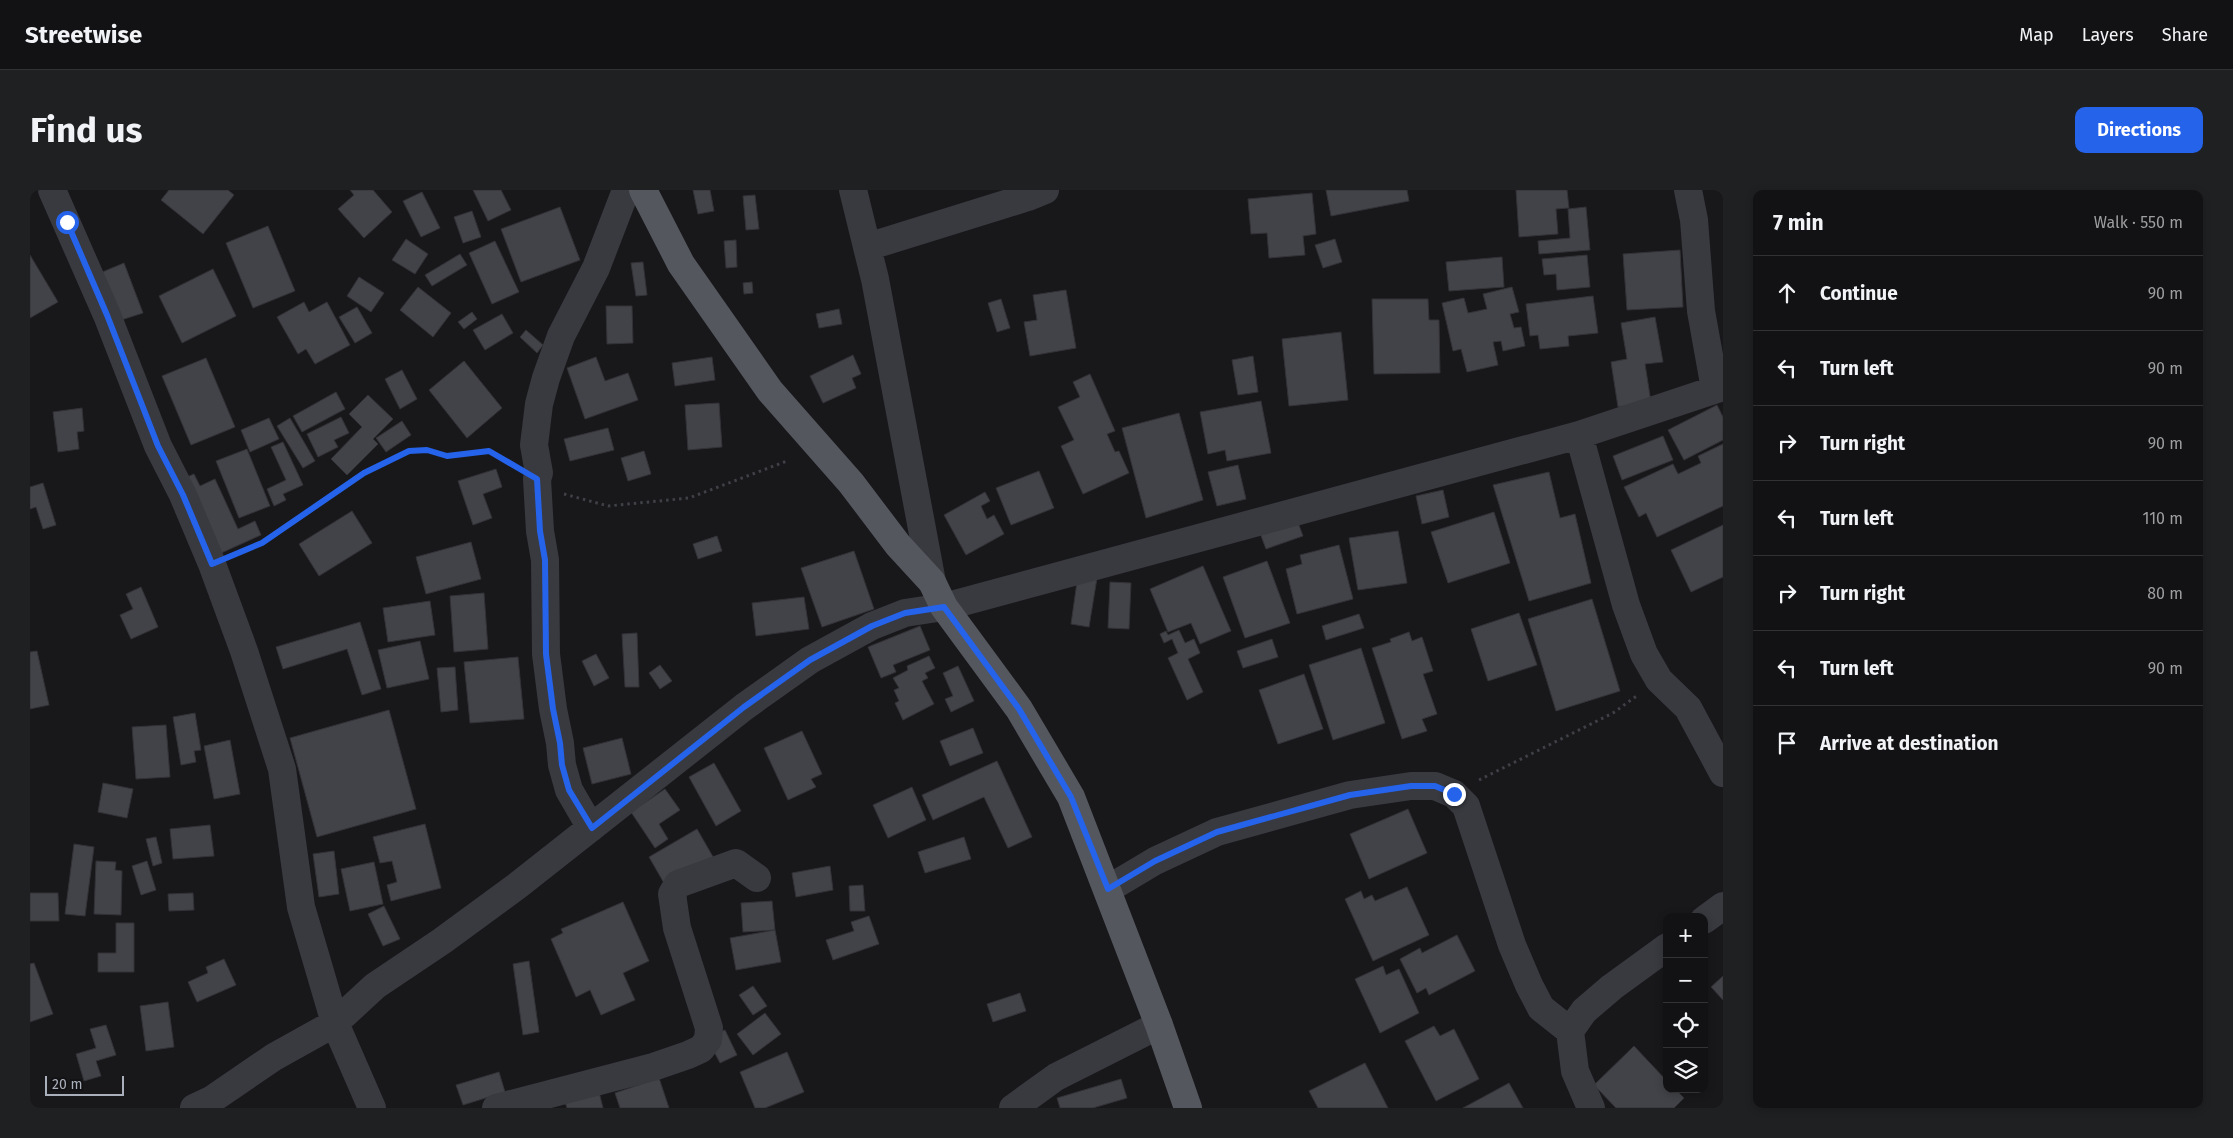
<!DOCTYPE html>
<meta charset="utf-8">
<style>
:root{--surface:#121214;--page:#1f2022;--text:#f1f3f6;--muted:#9c9ea0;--line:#313234;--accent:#2563eb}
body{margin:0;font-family:"Fira Sans",sans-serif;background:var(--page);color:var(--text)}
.controls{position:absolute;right:15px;bottom:15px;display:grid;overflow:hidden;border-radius:10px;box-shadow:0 2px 8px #0003}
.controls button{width:45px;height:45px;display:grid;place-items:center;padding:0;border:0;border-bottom:1px solid var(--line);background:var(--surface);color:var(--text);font:25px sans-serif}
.scale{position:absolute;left:15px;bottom:12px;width:79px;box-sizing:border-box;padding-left:5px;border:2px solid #aab0bb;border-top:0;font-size:14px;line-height:18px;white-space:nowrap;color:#aab0bb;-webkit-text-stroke:4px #131316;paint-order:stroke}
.stop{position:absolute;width:15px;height:15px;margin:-11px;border:4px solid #2563eb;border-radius:50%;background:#fff}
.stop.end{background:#2563eb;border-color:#fff;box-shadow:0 1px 5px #0008}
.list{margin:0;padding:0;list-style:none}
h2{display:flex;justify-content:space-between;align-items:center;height:65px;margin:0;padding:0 20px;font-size:21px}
h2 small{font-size:16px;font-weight:400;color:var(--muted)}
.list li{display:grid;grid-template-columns:32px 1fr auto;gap:15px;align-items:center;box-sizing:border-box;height:75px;padding:0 20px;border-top:1px solid var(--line)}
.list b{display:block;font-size:19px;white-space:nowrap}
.list em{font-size:16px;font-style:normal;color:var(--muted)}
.icon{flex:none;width:28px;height:28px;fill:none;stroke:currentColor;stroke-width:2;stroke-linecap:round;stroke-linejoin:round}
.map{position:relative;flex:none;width:1693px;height:918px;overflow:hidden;border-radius:10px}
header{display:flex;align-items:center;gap:30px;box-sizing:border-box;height:70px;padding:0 25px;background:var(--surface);border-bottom:1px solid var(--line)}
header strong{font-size:24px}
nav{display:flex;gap:28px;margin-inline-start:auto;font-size:18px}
.intro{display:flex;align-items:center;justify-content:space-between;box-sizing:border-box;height:120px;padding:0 30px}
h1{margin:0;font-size:35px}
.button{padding:12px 22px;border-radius:10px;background:var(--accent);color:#fff;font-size:18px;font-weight:700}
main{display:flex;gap:30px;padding:0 30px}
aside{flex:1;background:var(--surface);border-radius:10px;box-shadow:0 2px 8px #0003}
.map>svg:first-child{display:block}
.building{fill:#424348;stroke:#323237}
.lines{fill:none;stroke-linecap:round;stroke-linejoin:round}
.path{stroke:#3f4147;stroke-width:3;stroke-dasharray:2.5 4;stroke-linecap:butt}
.minor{stroke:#393a40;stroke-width:28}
.major{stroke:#55575f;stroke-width:28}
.route{stroke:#2563eb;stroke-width:6}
</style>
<header>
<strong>Streetwise</strong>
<nav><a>Map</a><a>Layers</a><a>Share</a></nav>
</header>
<div class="intro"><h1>Find us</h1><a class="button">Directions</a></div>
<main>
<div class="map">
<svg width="1693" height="918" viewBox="0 0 1693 918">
<rect width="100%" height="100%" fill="#18181b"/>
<path class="building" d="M139,0H198L204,5L173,44L131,10Z
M320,0H343L362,22L334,48L308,19L324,5Z
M443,0H471L481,20L458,31Z
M663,0H680L684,21L668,24Z
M1296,0H1377L1379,11L1301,26Z
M1486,0H1537L1539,18L1526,19L1528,44L1489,47Z
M392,2L410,38L391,47L373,11Z
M1282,3L1286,44L1273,46L1275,65L1239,68L1237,43L1221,44L1218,9Z
M725,5L729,39L716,40L713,6Z
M530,17L550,70L491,92L471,39Z
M1556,17L1560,60L1509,64L1508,51L1540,48L1538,19Z
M442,21L451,47L433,53L424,27Z
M238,36L265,101L223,118L196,53Z
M376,49L398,64L385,84L362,70Z
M1305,49L1312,72L1293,78L1285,55Z
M706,50L707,77L696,78L694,51Z
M465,51L489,102L462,114L439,63Z
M1650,60L1653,117L1597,120L1593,64Z
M430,64L437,75L402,96L395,85Z
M0,65L28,112L0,128Z
M1557,65L1560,97L1527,100L1526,84L1514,85L1512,69Z
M1472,67L1474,97L1419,101L1416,72Z
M613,72L617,105L606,106L601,73Z
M94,73L113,123L88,131L70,83Z
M183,79L206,126L152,153L129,106Z
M329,87L354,103L341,122L317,106Z
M722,92L723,103L714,104L713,93Z
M388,97L421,123L403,147L370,120Z
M1482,97L1489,122L1480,124L1484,138L1491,137L1495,156L1473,161L1471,151L1463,152L1468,175L1437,182L1431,159L1423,161L1412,113L1434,108L1438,123L1457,119L1453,104Z
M1036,100L1046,158L1000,166L994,132L1007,130L1003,105Z
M1563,106L1568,143L1538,146L1539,156L1510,159L1508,145L1500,146L1496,114Z
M971,109L980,138L967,142L958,113Z
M1342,109H1398L1399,130H1409L1410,183L1344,184Z
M274,112L279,122L297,112L320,155L285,174L276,159L268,164L247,127Z
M576,116H602L603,153L577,154Z
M327,117L342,143L325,153L309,127Z
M809,119L812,134L789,138L786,124Z
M442,122L447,129L434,139L428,132Z
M472,124L483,143L455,160L443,140Z
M1625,127L1633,172L1615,174L1621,212L1588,217L1581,172L1597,169L1591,133Z
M496,140L513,155L507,163L490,147Z
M1311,142L1318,210L1259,216L1252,149Z
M823,165L831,184L822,188L826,198L793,213L780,186Z
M1223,166L1228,202L1208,205L1202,170Z
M566,167L575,191L598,183L608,210L555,229L537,178Z
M682,167L685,190L645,196L642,173Z
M176,168L205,237L161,255L132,186Z
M434,171L472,218L437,248L399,200Z
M372,180L387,209L370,219L355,189Z
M1060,184L1085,241L1077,244L1085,262L1089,261L1099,283L1053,304L1031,256L1044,250L1028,217L1050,207L1043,192Z
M306,202L315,219L272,242L263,226Z
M338,205L363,229L343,249L348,254L317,285L301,269L332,237L319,224Z
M1231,211L1241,263L1197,271L1195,260L1178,264L1170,222Z
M689,213L692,257L658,260L655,215Z
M1687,215L1693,227V250L1654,270L1638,240Z
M52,218L54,241L47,242L49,259L28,262L23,222Z
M1149,223L1173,310L1116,328L1092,238Z
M311,227L319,243L304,250L308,257L288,267L277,244Z
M239,228L249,249L220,262L211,240Z
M260,228L285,271L273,278L247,236Z
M372,231L381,245L356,262L346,248Z
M578,238L584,260L540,271L534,249Z
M1633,246L1643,270L1592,290L1583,266Z
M253,252L273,295L253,304L256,310L244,316L237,299L256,290L241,257Z
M1693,254V316L1627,347L1616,323L1609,327L1594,297L1643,274L1648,284L1671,273L1668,266Z
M217,259L240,316L209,328L186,271Z
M614,261L621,284L598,291L591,268Z
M1208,275L1216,309L1187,316L1178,282Z
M466,279L472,297L453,304L462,328L443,335L428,291Z
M1009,281L1024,318L981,335L966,298Z
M1519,282L1530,328L1545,324L1561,393L1499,411L1463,295Z
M164,284L170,296L185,289L208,339L225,331L231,345L189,364L155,288Z
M13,293L26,335L13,339L6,317L0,319V297Z
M1413,300L1419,327L1392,334L1386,306Z
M955,302L960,311L951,316L957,329L964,325L974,344L936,365L914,325Z
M322,321L342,353L289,386L269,354Z
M1464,322L1480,373L1418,393L1401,342Z
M1267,330L1273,346L1236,359L1230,343Z
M1693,335V387L1661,402L1641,360Z
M1368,341L1377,393L1328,400L1319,348Z
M687,346L692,361L668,369L663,354Z
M441,352L451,389L396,404L386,367Z
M1309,355L1323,409L1267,424L1256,379L1272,374L1270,365Z
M824,361L844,419L792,437L771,378Z
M1237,371L1260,433L1215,448L1193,387Z
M1173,376L1201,441L1170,454L1161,433L1138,442L1120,399Z
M1048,385L1067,388L1059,437L1041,434Z
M1080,392L1101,393L1099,439L1078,438Z
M111,397L128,437L101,449L90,425L103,419L96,404Z
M454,403L458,459L424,462L420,406Z
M774,407L779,439L726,446L722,413Z
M1562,409L1590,501L1526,521L1498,429Z
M400,411L405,445L358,452L353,418Z
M1489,423L1507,475L1458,491L1441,439Z
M1329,424L1334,438L1296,450L1292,436Z
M330,432L351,499L332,505L317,459L253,479L246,457Z
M890,436L900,460L863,475L866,482L851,488L838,457Z
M1149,440L1155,453L1164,449L1170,463L1158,469L1173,502L1157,510L1138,468L1148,463L1142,449L1134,453L1130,444L1136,441L1138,445Z
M1379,442L1382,451L1392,447L1403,481L1393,484L1407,524L1392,529L1397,541L1372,549L1342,458L1361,452L1360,449Z
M607,443L609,497H595L592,444Z
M1242,449L1248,467L1213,478L1207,461Z
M390,451L399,489L357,498L348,460Z
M1331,458L1355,533L1303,550L1279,475Z
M7,461L19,515L0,519V462Z
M566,464L579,488L564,496L552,471Z
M899,466L905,478L895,483L898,488L892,491L904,514L873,530L865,513L869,511L864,500L869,498L863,488L878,480L877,476Z
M488,467L494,529L440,533L434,472Z
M630,475L642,491L630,499L619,483Z
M928,476L944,511L921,522L915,509L923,506L913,483Z
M425,477L428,520L411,522L407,478Z
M1274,484L1293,539L1248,554L1229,500Z
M359,520L386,619L287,647L260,548Z
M165,523L171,560L164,561L166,572L151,575L143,527Z
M136,535L140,587L106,589L102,537Z
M943,538L953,563L920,576L910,551Z
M772,541L792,584L781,589L786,597L758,610L734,558Z
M592,548L601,584L562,594L553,558Z
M200,550L210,604L184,609L174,556Z
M967,571L1002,647L978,658L954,607L903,630L892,605Z
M684,573L711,621L686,636L659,587Z
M73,593L103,599L97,628L68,622Z
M882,597L896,630L858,648L843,615Z
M635,599L650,620L629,634L638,649L625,658L601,622Z
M1378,619L1397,663L1339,689L1320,644Z
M395,634L411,698L361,711L357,695L367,692L362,671L350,673L343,647Z
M180,635L184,666L143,669L140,639Z
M667,639L686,672L638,700L619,667Z
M126,647L132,673L123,676L116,649Z
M934,647L941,669L895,683L888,662Z
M44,654L64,657L55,726L35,724Z
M304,661L309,704L289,707L283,664Z
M66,671L86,672L85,680L92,681L91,725L64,724Z
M117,671L126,700L111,705L102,676Z
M344,672L353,714L320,721L311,679Z
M800,676L803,700L766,707L762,683Z
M833,695L835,721H820L819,696Z
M1377,697L1399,745L1343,771L1315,709L1331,701L1334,709L1342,705L1345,711Z
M0,703H28L29,731H0Z
M163,703L164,720L139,721L138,704Z
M742,711L745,740L713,742L711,713Z
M593,712L619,771L593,783L605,810L571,825L560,800L546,807L521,749L533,743L531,739Z
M354,716L370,749L353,756L338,724Z
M839,726L849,754L803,770L796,750L824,741L821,732Z
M86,733H104V782H68V763H86Z
M745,740L751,772L706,780L700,748Z
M1427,745L1445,781L1399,805L1396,798L1387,803L1370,769L1390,758L1392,763Z
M194,769L206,795L167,812L158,792L178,783L176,777Z
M499,771L509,842L493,845L483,774Z
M4,773L23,824L0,832V774Z
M1353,776L1356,785L1369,779L1389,823L1350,843L1325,789Z
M1693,786V810L1681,797Z
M723,796L737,816L723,825L709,805Z
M990,803L996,821L963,832L957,814Z
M138,812L144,857L116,861L110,816Z
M735,823L751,844L723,865L707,844Z
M76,835L86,865L66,871L71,886L54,891L46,864L66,858L60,839Z
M1404,836L1410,846L1424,839L1449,889L1406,911L1375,851Z
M695,840L707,865L690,873L677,848Z
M1604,856L1637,891V899H1645L1654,908L1644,918H1586L1564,895Z
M757,862L774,902L735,918H725L710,882Z
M1335,873L1358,918H1288L1279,901Z
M469,882L475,902L433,915L426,895Z
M629,888L639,918H590L585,903Z
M1091,889L1097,908L1063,918H1030L1027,908Z
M1479,893L1493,918H1433Z
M569,902L573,918H537L535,912Z"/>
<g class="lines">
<path class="path" d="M534,304L578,316L659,308L757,271
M206,364L232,353L334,283L379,261L397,260L417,266L459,261L479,273
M1449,590L1583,523L1608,505"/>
<path class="minor" d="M22,0L77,125L128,256L153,305L182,374L214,461L252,579L271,717L305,833L342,918
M823,0L837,57
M1658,0L1664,30L1671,121L1685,199
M1549,245L1596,415L1614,464L1629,490L1658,518L1693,583
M902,392L845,89L837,57L998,7L1015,0
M561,638L539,600L532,575L530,553L523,519L516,464L515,370L510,341L507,289L509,283L504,255L509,214L516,188L531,146L566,78L596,0
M1078,699L1125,671L1187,642L1320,605L1381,596H1405L1424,604L1436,616L1482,755L1499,795L1511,818L1540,841
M1674,730L1693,716
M164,918L181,910L244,867L305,833L345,796L412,751L487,696L714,517L780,470L842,436L875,423L914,417L1549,245L1693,197
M466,918L623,877L658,865L671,859L678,850L679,838L647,738L642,704L648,694L706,673L727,688
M983,918L1026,887L1129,835
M1561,918L1545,881L1540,841L1554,821L1582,797L1637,757"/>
<path class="major" d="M613,0L651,74L740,201L821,293L868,355L902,392L914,417L989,519L1041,607L1129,835L1158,918"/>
</g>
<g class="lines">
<path class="route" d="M37,32L77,125L128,256L153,305L182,374L232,353L334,283L379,261L397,260L417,266L459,261L507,289L510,341L515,370L516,464L523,519L530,553L532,575L539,600L562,638L714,517L780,470L842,436L875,423L914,417L989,519L1041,607L1078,699L1125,671L1187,642L1320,605L1381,596H1405L1424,604"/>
</g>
</svg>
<div class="controls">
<button>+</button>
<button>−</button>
<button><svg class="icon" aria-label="locate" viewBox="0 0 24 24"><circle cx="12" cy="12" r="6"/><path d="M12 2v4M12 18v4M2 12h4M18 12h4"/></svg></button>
<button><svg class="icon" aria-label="layers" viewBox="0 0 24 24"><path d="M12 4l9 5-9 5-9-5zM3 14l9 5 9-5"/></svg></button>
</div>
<div class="scale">20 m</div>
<div class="stop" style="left:37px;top:32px"></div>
<div class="stop end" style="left:1424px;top:604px"></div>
</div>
<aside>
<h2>7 min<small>Walk · 550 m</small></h2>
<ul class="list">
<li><svg class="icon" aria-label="ahead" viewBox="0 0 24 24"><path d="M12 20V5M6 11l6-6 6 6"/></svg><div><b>Continue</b></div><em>90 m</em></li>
<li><svg class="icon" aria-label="left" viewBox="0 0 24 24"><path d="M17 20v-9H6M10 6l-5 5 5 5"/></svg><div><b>Turn left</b></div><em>90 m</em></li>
<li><svg class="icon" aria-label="right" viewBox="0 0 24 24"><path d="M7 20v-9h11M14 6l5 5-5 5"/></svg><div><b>Turn right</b></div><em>90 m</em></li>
<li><svg class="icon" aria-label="left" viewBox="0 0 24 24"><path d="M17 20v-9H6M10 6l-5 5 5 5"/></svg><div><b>Turn left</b></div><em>110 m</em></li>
<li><svg class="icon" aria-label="right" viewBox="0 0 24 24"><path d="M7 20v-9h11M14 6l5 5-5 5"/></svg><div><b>Turn right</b></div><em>80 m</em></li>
<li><svg class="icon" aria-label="left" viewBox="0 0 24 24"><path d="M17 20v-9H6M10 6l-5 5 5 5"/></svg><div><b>Turn left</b></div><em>90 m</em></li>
<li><svg class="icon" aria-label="arrive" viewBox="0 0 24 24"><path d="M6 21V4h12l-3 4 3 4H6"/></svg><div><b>Arrive at destination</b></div></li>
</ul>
</aside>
</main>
